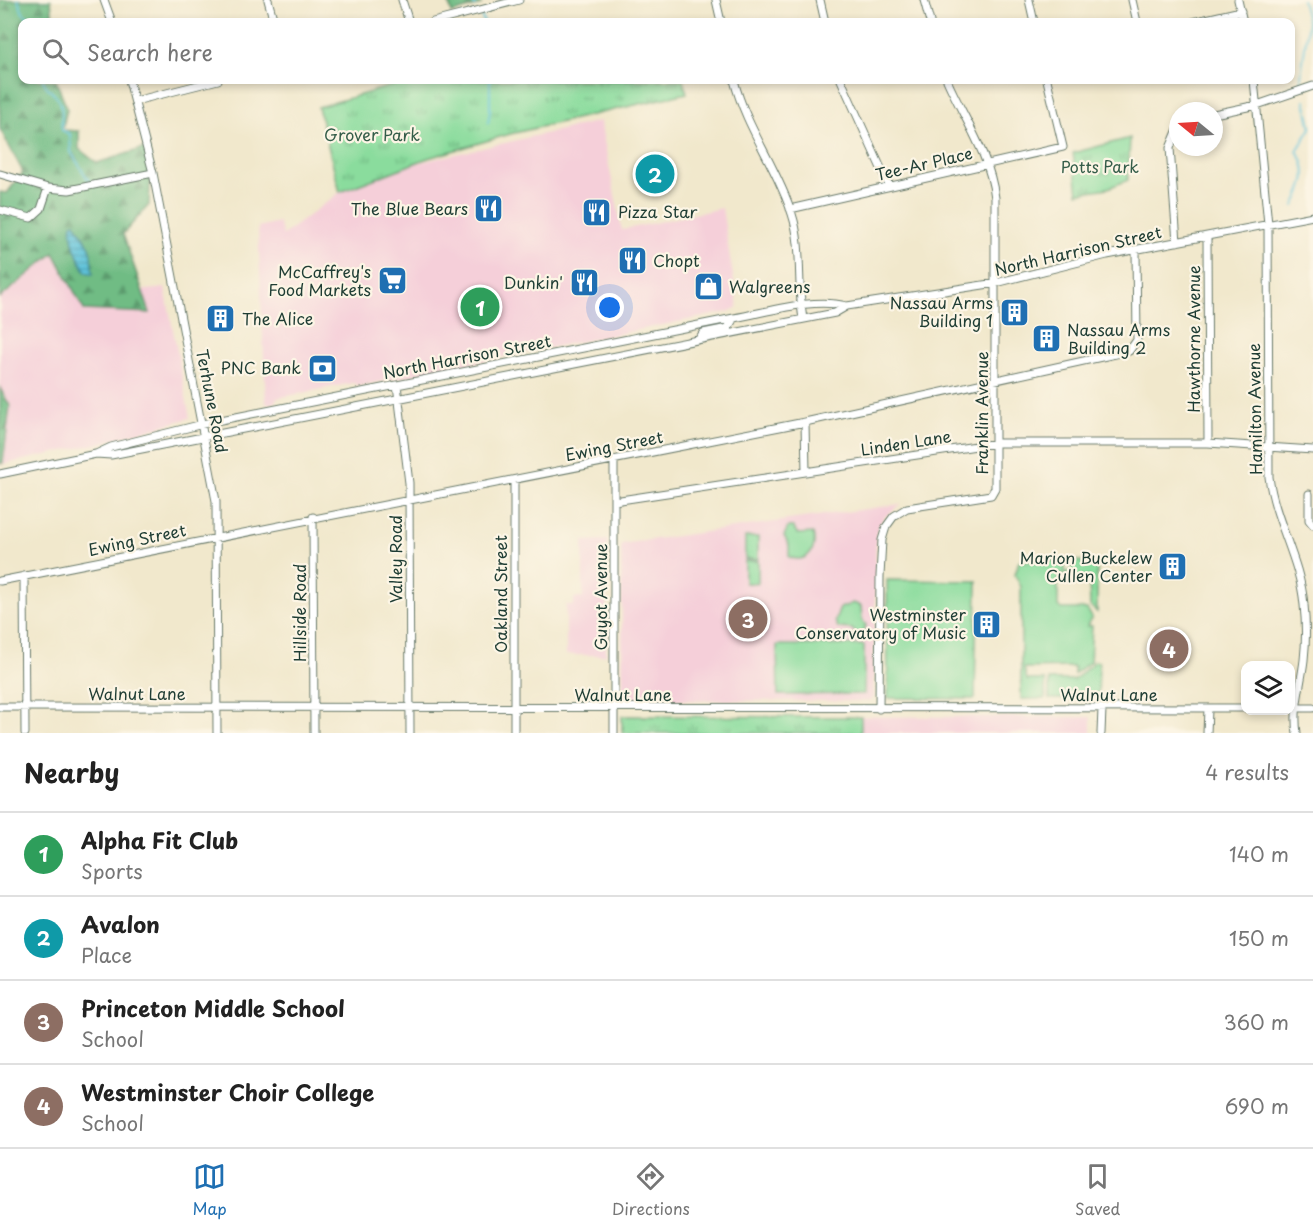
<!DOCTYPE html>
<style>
:root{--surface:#fff;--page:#f6f6f6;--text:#222;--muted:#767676;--line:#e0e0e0;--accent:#1f6fb2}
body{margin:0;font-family:"Playpen Sans",sans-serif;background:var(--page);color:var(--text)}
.controls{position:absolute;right:18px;bottom:18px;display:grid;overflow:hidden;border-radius:12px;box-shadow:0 3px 9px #0003}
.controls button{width:54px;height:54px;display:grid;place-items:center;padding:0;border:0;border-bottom:2px solid var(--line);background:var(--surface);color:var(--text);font:30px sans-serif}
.compass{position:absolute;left:1169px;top:102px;width:54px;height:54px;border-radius:50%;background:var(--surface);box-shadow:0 3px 9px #0003;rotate:288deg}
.you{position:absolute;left:610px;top:308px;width:21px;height:21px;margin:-15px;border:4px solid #fff;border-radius:50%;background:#1a73e8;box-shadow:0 0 0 9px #1a73e833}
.badge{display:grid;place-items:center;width:39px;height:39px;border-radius:50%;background:var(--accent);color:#fff;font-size:20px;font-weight:700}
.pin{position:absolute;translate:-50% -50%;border:3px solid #fff;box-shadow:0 2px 6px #0006}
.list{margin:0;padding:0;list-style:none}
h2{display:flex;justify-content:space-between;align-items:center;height:78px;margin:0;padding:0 24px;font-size:26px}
h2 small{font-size:20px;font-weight:400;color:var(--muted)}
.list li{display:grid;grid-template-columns:39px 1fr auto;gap:18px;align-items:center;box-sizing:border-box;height:84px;padding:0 24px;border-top:2px solid var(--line)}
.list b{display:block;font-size:22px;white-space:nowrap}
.list p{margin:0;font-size:20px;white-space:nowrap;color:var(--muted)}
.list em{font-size:20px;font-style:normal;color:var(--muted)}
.icon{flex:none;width:33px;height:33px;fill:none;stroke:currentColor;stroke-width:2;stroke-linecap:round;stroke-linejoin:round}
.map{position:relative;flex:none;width:1313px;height:733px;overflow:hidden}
.search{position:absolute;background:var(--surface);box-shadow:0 3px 9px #0003;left:18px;right:18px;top:18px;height:66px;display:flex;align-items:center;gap:15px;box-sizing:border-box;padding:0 21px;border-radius:12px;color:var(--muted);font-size:22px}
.sheet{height:414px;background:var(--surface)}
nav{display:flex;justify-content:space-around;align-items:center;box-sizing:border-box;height:84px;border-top:2px solid var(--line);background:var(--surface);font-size:16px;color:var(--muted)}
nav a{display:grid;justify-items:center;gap:3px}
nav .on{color:var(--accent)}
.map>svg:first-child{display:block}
.built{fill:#f5cfd9}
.grass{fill:#8adc9d;stroke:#548c68;stroke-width:1.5}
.forest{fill:url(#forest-firs);stroke:#477c5c;stroke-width:1.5}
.park{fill:url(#park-tufts);stroke:#548c68;stroke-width:1.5}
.water{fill:url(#water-rules);stroke:#3f8088;stroke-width:1.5}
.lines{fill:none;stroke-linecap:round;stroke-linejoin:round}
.stream{stroke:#5fc4dc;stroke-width:2}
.minor-casing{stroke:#687969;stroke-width:9}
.minor{stroke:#fff;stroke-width:7}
.labels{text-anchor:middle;stroke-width:4.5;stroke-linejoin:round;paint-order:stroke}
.park-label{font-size:16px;fill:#345d49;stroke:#fcf5e5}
.street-label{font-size:16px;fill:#1f3d34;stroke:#fcf5e5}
.poi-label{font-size:16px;fill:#1f3d34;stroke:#fcf5e5;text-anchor:end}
</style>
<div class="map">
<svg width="1313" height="733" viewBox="0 0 1313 733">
<defs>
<pattern id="forest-firs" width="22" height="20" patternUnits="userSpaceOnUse" patternTransform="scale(1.5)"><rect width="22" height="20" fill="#6fbc84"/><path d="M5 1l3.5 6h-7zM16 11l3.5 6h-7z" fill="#5b9a6d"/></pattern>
<pattern id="park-tufts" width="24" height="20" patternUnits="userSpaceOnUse" patternTransform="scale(1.5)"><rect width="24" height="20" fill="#8adc9d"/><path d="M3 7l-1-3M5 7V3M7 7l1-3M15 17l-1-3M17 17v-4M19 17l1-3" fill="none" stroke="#70b481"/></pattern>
<pattern id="water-rules" width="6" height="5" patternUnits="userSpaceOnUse" patternTransform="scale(1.5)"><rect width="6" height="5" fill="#5fc4dc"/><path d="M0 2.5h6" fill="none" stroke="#4ea0b3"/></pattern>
</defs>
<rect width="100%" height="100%" fill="#fcf5e5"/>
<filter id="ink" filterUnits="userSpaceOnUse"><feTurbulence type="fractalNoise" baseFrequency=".0167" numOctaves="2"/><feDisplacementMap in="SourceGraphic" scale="12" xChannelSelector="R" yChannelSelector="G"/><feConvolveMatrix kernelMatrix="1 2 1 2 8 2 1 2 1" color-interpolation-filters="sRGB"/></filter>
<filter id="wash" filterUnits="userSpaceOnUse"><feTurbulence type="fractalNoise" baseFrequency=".008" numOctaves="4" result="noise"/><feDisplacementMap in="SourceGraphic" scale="24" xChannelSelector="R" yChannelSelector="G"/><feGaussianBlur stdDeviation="1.35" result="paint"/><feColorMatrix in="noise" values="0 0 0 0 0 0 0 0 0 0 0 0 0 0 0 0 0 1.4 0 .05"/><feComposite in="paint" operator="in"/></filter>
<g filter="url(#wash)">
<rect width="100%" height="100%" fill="#f1e8cc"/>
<path class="built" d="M600,121L622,230L722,208L738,307L728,312L359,386L353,383L277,398L274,403L266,404L258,227L279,222L283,235L340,192L417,163Z
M47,238L93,296L165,288L190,418L96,444L0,465V284Z
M901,504L883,518L876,533L873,699L867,701L623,700L621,544Z
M607,540L606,655H566V605H574V598H583V541Z
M622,716L1091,717V733H622Z"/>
<path class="grass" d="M788,527H793L798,534L813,533C818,550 806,564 789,557V545L784,536Z
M745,537H758V559H745Z
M745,561H758V583H745Z
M1019,561H1065V572H1071L1072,561L1097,562V612L1090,606L1089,577L1062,575L1058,578V606L1062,609H1087L1092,617L1088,626H1092L1090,662L1074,674V667L1024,668L1027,680H1045V699H1021V587L1015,575Z
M887,580L977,581L975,699L888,698Z
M853,603L861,606L862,620L866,625L864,632L857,634L852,629L838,628L835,621L840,608Z
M777,645H864V694L778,695Z
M1095,661L1099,662L1098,699H1049V680H1074Z"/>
<path class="forest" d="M0,0H51L53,22H22V80H56L67,109L62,130L79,131V149L97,163L148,147L151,166L149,205L123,234L150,313L84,310L54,253L0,298V192L7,193L23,172L0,129Z
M448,0H480L481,5L452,13Z
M0,388L10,406L3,463L0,464Z"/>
<path class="park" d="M412,80H683L687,93L510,134L428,158L340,192L318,107Z
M1130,138L1128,180L1108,188L1078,193L1073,153Z
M622,716L861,717V733H622Z"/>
<path class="water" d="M75,223L90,247L93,274L86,272C78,259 69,239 72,224Z"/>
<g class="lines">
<path class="stream" d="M18,0L23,13L34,22
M473,0L475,6
M1302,0L1308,24L1301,76L1302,84
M481,15L484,22
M43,80C47,91 56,93 60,102C64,112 60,120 62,130L70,134L71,152L89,181
M488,123L490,111V80
M1294,206C1304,187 1311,170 1297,151L1311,128L1305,100"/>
</g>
</g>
<g filter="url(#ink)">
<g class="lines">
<defs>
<path id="minor" d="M104,0L112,22
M268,0L274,22
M402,0L409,22
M716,0L721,22
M820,0L825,22
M924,0L930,22
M1029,0L1034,22
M1132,0L1137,22
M1238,0L1243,22
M433,22L519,0
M1193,22L1241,11
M129,80L153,173L216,501L217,733
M734,80C746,128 777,167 792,214C803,247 797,284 803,319
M841,80L889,186
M1254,80L1268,224L1269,477C1275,522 1300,559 1304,605C1306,623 1306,642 1304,660C1301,685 1293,709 1297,733
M135,101L218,80
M1214,114L1257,105L1313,86
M0,174L48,188L69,190L153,173
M790,209L1063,147L1047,80
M0,210L31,218L41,209L48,188
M1207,236L1208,443
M1177,242L1170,148L1178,129
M699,339L703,333L728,328L734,318
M397,385L409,483L410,733
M805,422L806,472
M96,454L111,455L835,313L847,306L996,283L1107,255L1313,216
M614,460V733
M0,474L96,454L111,447L211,422L734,318C769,312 812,297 847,306
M514,480V733
M1309,494V520L1313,525
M614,501L996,443H1208L1313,450
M313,517L314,733
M24,576L25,733
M0,581L805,422L1129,351L1137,340L1136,250
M0,707L1246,708
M1290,708H1313
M879,709L880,576L882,540L886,527L894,516L907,508L991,495L995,488V198C990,155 964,119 947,80
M1101,733L1102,709
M1207,733L1208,709"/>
</defs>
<use href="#minor" class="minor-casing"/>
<use href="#minor" class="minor"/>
</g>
</g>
<defs>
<symbol id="restaurant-square" viewBox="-11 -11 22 22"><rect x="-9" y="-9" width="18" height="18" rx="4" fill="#1f6fb2" stroke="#fcf5e5"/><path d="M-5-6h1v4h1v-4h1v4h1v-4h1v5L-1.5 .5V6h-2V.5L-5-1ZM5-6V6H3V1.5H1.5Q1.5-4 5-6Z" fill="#fff"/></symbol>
<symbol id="supermarket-square" viewBox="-11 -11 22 22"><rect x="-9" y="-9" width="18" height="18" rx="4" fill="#1f6fb2" stroke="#fcf5e5"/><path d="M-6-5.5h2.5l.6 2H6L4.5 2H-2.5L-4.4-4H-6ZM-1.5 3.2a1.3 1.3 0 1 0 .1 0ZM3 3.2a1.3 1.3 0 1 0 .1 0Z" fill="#fff"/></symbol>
<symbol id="shop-square" viewBox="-11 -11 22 22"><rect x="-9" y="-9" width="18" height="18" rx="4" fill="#1f6fb2" stroke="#fcf5e5"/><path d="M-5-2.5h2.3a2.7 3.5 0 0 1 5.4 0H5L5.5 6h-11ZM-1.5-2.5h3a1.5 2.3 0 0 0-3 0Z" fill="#fff"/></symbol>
<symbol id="building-square" viewBox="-11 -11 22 22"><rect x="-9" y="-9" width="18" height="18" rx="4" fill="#1f6fb2" stroke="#fcf5e5"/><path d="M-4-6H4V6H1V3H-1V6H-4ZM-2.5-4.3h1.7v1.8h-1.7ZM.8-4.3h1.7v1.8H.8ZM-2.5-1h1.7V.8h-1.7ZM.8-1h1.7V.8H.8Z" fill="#fff"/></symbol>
<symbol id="bank-square" viewBox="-11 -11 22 22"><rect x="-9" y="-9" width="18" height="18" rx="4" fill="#1f6fb2" stroke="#fcf5e5"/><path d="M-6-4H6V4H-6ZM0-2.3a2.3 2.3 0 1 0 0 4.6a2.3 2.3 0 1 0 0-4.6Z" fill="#fff"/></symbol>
</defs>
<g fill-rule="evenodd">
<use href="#restaurant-square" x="472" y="192" width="33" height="33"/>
<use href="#restaurant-square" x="580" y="196" width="33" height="33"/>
<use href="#restaurant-square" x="616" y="244" width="33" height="33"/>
<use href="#supermarket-square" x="376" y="264" width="33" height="33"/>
<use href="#restaurant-square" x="568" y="266" width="33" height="33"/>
<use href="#shop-square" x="692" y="270" width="33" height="33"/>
<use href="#building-square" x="998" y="296" width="33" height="33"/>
<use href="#building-square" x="204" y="302" width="33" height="33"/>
<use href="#building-square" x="1030" y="322" width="33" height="33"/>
<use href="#bank-square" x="306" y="352" width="33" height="33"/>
<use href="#building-square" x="1156" y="550" width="33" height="33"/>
<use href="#building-square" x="970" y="608" width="33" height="33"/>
</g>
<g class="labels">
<g class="park-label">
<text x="372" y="141">Grover Park</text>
<text x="1100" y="173">Potts Park</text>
</g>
<g class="street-label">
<text transform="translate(924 164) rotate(-13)" y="6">Tee-Ar Place</text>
<text transform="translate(1078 251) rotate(-13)" y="6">North Harrison Street</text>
<text transform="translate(1194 339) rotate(-90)" y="6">Hawthorne Avenue</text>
<text transform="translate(467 357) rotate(-11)" y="6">North Harrison Street</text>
<text transform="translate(212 401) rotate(79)" y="6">Terhune Road</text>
<text transform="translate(1255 409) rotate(-91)" y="6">Hamilton Avenue</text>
<text transform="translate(982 413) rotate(-90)" y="6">Franklin Avenue</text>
<text transform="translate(906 443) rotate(-9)" y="6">Linden Lane</text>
<text transform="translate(614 446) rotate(-11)" y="6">Ewing Street</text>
<text transform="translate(137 540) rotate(-12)" y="6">Ewing Street</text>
<text transform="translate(396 559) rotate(-90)" y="6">Valley Road</text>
<text transform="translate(501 594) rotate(-90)" y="6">Oakland Street</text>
<text transform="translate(601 597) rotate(-90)" y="6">Guyot Avenue</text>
<text transform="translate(300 613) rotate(-90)" y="6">Hillside Road</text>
<text x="137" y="700">Walnut Lane</text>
<text x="623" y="701">Walnut Lane</text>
<text x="1109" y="701">Walnut Lane</text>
</g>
<g class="poi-label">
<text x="468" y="215">The Blue Bears</text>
<text x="618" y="218" text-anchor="start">Pizza Star</text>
<text x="653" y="267" text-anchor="start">Chopt</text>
<text x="371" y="278">McCaffrey's<tspan x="371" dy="18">Food Markets</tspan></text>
<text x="563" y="289">Dunkin'</text>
<text x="729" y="293" text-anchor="start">Walgreens</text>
<text x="993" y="309">Nassau Arms<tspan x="993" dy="18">Building 1</tspan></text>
<text x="242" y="325" text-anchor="start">The Alice</text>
<text x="1067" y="336" text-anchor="start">Nassau Arms<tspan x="1067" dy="18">Building 2</tspan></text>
<text x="301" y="374">PNC Bank</text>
<text x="1152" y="564">Marion Buckelew<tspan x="1152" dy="18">Cullen Center</tspan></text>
<text x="966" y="621">Westminster<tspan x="966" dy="18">Conservatory of Music</tspan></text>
</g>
</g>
</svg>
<div class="controls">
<button><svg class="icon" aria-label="layers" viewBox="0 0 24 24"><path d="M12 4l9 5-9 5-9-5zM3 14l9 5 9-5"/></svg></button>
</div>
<svg class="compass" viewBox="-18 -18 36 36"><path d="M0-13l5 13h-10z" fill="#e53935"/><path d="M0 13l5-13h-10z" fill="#767676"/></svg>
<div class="you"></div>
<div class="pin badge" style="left:480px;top:307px;background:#2e9e5b">1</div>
<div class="pin badge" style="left:655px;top:174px;background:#0f9aa8">2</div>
<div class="pin badge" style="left:748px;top:619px;background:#8d6e63">3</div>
<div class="pin badge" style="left:1169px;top:649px;background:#8d6e63">4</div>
<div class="search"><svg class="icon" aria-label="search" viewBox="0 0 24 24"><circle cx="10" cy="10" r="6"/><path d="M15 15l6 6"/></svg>Search here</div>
</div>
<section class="sheet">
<h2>Nearby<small>4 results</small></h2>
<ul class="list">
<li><span class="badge" style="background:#2e9e5b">1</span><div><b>Alpha Fit Club</b><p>Sports</p></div><em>140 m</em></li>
<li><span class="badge" style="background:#0f9aa8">2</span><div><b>Avalon</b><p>Place</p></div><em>150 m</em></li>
<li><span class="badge" style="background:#8d6e63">3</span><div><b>Princeton Middle School</b><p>School</p></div><em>360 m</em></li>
<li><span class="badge" style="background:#8d6e63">4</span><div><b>Westminster Choir College</b><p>School</p></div><em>690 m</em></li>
</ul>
</section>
<nav>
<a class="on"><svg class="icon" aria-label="map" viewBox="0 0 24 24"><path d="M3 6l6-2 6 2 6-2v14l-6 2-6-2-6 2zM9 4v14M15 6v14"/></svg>Map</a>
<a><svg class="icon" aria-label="directions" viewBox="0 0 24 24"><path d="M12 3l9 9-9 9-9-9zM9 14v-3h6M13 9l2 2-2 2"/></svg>Directions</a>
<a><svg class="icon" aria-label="saved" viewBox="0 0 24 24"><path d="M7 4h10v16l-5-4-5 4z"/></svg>Saved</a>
</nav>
